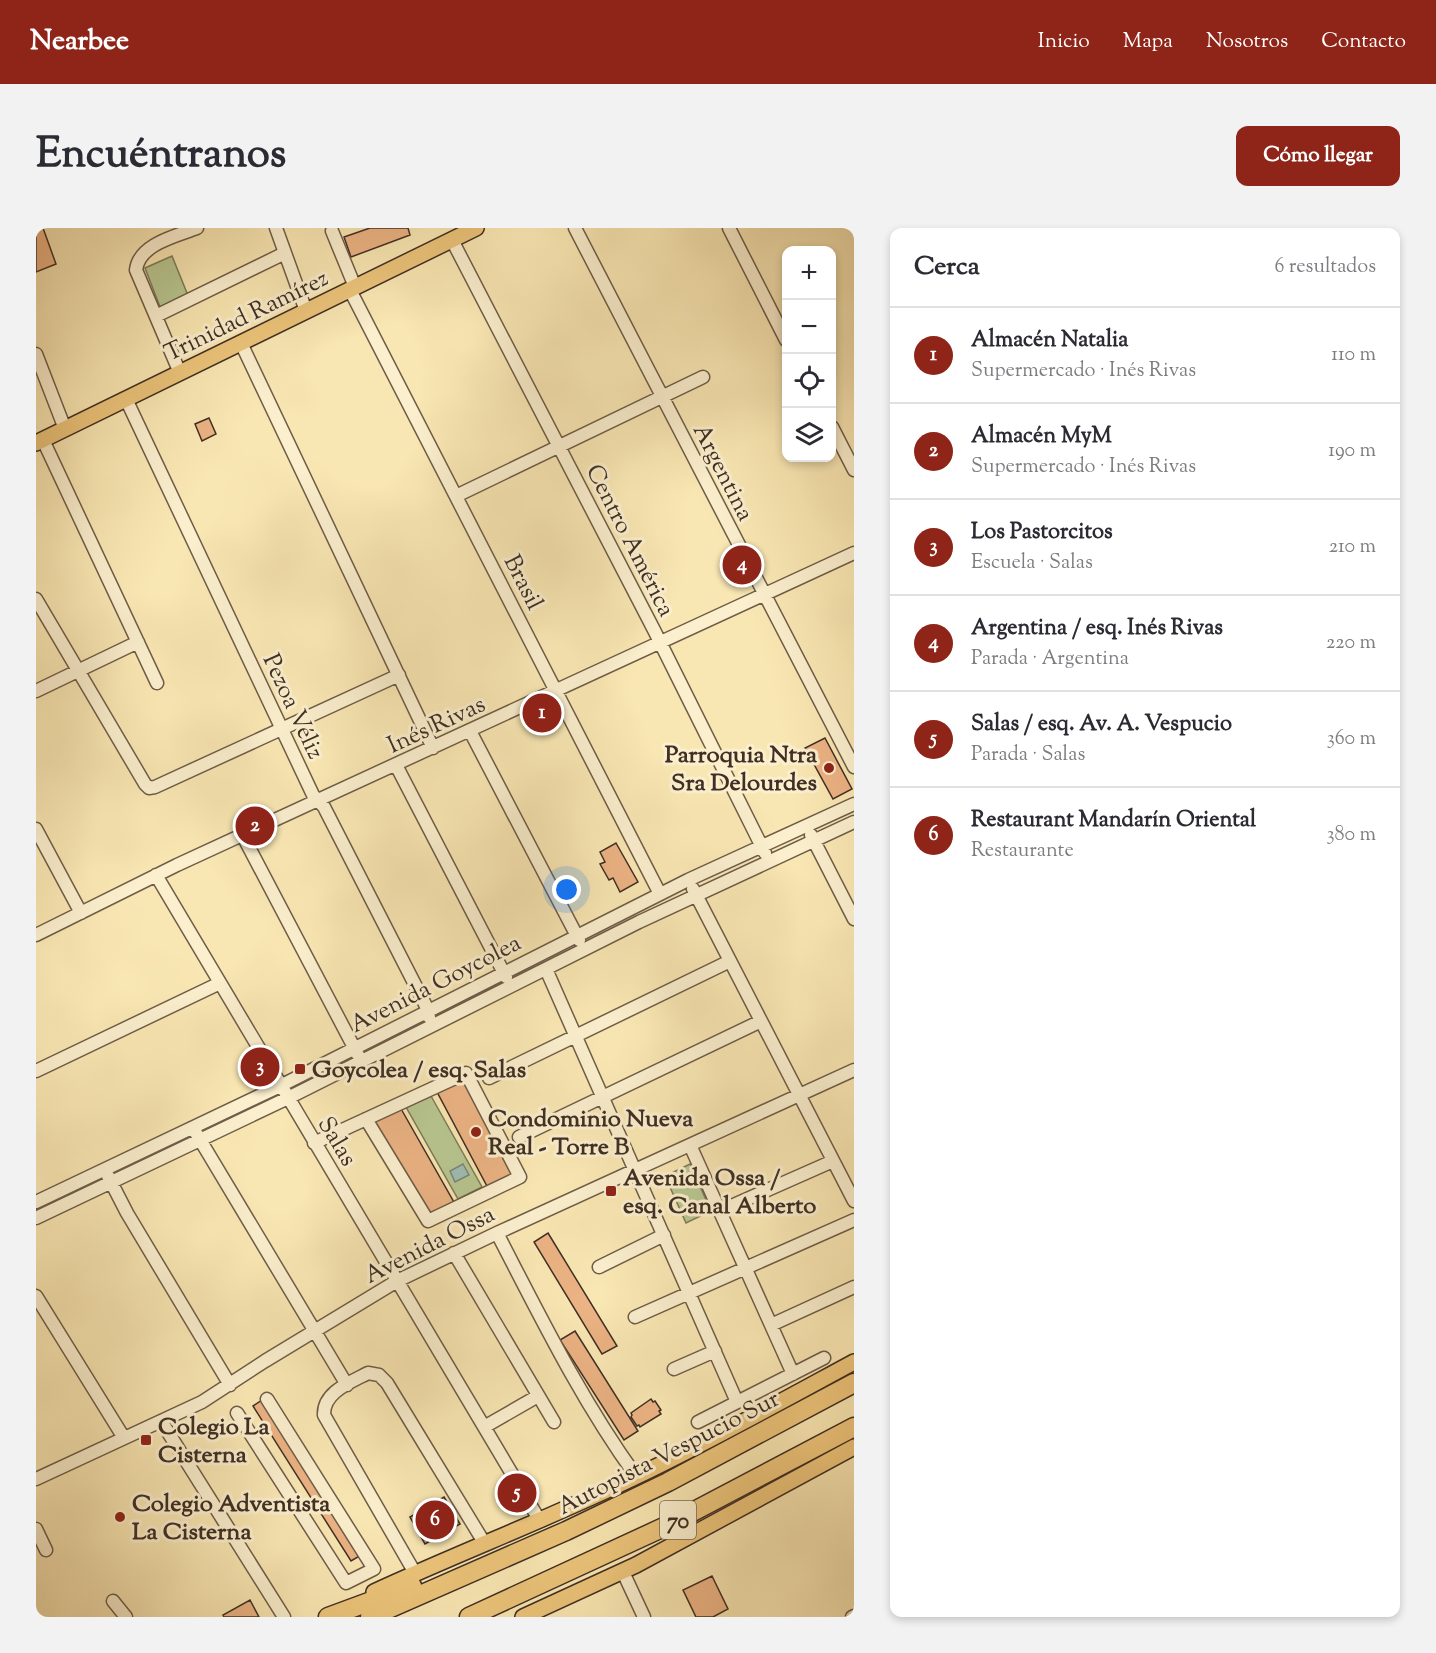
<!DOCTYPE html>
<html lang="es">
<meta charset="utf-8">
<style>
:root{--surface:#fff;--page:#f2f2f3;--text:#2b2b33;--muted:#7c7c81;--line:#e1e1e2;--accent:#8f2418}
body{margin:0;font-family:"Sorts Mill Goudy",serif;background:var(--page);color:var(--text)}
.controls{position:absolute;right:18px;top:18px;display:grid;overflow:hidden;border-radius:12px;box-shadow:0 3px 9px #0003}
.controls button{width:54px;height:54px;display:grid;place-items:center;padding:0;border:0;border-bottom:2px solid var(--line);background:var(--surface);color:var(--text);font:30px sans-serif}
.you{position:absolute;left:531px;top:662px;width:21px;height:21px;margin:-15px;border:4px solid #fff;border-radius:50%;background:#1a73e8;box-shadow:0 0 0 9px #1a73e833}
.badge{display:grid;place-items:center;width:39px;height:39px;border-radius:50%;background:var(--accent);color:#fff;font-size:20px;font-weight:700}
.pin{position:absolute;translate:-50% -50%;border:3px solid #fff;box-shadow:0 2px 6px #0006}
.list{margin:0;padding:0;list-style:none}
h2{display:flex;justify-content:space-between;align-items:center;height:78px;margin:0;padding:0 24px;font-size:26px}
h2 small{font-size:20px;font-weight:400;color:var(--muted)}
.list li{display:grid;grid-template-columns:39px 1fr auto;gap:18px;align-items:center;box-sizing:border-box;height:96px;padding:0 24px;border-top:2px solid var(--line)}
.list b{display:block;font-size:22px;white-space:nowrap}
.list p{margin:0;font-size:20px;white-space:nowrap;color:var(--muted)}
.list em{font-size:20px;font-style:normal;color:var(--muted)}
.icon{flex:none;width:33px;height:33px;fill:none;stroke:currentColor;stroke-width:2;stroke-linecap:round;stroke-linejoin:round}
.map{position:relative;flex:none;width:818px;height:1389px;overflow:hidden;border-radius:12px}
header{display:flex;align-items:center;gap:36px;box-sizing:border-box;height:84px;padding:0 30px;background:var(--accent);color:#fff}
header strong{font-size:28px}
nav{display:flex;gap:33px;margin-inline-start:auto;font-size:21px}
.intro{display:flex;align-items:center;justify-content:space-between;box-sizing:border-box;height:144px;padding:0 36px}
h1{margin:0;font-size:42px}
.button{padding:15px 27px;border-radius:12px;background:var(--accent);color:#fff;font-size:21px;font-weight:700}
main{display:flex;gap:36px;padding:0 36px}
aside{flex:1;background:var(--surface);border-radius:12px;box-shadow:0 3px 9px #0003}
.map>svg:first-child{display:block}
.green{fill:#b8c791;stroke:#7c7b5a;stroke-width:1.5}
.water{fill:#9fbeb4;stroke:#79857a;stroke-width:1.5}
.building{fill:#ecb384;stroke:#3f2f24;stroke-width:1.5}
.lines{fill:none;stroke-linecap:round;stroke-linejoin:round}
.minor-casing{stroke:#6e5d48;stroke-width:15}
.major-casing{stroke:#3f2f24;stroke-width:18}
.highway-casing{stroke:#3f2f24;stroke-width:21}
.minor{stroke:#fbefce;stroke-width:12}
.major{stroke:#ecc47a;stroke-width:15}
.highway{stroke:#ecc47a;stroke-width:18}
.poi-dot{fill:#8f2418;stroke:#fbefce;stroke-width:2}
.labels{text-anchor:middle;stroke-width:6;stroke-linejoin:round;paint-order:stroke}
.shield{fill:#fbefce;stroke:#776957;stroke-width:1.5}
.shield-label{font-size:22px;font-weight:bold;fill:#3f2f24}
.street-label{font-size:24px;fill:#3f2f24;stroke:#fbefce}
.poi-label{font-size:24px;font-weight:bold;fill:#3f2f24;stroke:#fbefce;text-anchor:start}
</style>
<header>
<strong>Nearbee</strong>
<nav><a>Inicio</a><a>Mapa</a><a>Nosotros</a><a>Contacto</a></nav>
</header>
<div class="intro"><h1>Encuéntranos</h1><a class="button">Cómo llegar</a></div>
<main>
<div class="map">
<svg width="818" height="1389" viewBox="0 0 818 1389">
<rect width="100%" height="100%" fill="#f9e7b3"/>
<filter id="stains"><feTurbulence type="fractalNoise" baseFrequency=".00333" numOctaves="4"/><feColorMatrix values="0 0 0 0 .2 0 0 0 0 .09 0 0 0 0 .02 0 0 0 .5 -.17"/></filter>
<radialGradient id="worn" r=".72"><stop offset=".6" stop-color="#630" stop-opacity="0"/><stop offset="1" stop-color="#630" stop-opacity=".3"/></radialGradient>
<path class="green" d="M136,28L153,70L126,84L109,40Z
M395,868L446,959L422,971L370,879Z
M654,936L675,983L650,995L629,948Z"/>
<path class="water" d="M427,936L433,947L419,954L414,943Z"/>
<path class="building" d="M0,0H7L20,36L0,44Z
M334,0H372L374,7L315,29L308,9Z
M173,190L180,206L166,213L159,196Z
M789,510L816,561L797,571L769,520Z
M580,615L602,654L584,664L577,650L573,652L564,636L569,634L564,624Z
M429,849L479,947L452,960L400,862Z
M364,879L419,976L394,988L336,892Z
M512,1005L581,1118L566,1126L498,1014Z
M539,1103L602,1203L588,1212L524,1112Z
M229,1170L327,1326L315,1333L217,1178Z
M615,1171L617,1174L619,1173L625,1182L623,1183L625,1186L604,1199L603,1197L601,1198L595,1189L596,1187L595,1185Z
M408,1269L424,1296L389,1316L374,1289Z
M676,1348L692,1381L677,1389H660L647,1362Z
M214,1372L223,1389H188L187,1387Z"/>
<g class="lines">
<defs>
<path id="minor" d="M240,0L270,83
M539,0L818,539
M693,0L750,112
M296,3L319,59
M416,12L618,402L729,625
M314,62L624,666
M120,88L249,25
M205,115L397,520
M0,126L29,201
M144,145L100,42C103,16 140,8 161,0
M90,171L277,567L288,579L392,782L393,789
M796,199L818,242
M7,212L121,455
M420,268L667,149
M0,371L109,556L113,560L119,559L363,447
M0,463L102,414
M434,503L543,712
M360,537L470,749
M0,601L45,685
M775,607L818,691
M207,608L322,827
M120,647L504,1293
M657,661L818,973
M0,707L141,637L818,325
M510,741L701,1174
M0,843L184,755
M453,850L694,733
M160,905L311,1157
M483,909L725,793
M278,915L430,845L484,949L392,993L330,891
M654,917L757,1146
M72,948L91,985L194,1157
M0,974L244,858L652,652L818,576
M684,983L797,933
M0,990L252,870L603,694L818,594
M461,1005C504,1088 545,1172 600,1248
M418,1025L518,1194
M563,1039L628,1007
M0,1068L88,1210
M599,1089L818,992
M735,1097L818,1059
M638,1141L679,1123
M201,1185L310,1355L338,1341L231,1171
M125,1193L248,1389
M662,1194L788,1130
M448,1199L502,1168
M0,1251L166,1174L229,1133L361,1053L461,1005L818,842
M0,1301L10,1322
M587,1344L608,1389
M379,1345L288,1187C287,1164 315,1154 332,1145L343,1147L351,1155L449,1316
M77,1373L90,1389
M816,1389L818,1388"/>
<path id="major" d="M0,215L440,0
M338,1364C425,1324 514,1290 601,1248C674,1213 746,1173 818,1134
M487,1389L600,1337L818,1219"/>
<path id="highway" d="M292,1389L376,1358
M334,1389L530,1303L632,1254L818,1155
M433,1389L628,1299L818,1199"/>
</defs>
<use href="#minor" class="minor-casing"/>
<use href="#major" class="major-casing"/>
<use href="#highway" class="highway-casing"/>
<use href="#minor" class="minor"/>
<use href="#major" class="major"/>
<use href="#highway" class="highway"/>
</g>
<g class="poi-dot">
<circle cx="793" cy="540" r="6"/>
<rect x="258" y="835" width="12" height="12" rx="3"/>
<circle cx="440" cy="904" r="6"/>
<rect x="569" y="957" width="12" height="12" rx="3"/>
<rect x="104" y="1206" width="12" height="12" rx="3"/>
<circle cx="84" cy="1289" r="6"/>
</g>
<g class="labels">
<rect class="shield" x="624" y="1273" width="36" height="38" rx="4.5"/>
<g class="shield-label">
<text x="642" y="1300">70</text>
</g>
<g class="street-label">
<text transform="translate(210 87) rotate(-26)" y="8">Trinidad Ramírez</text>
<text transform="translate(688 244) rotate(63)" y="8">Argentina</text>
<text transform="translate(595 312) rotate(63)" y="8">Centro América</text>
<text transform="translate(488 354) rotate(63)" y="8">Brasil</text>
<text transform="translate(258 478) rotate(65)" y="8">Pezoa Véliz</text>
<text transform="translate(400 496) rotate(-25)" y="8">Inés Rivas</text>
<text transform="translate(399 755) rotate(-27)" y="8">Avenida Goycolea</text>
<text transform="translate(302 913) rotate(59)" y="8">Salas</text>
<text transform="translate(393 1016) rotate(-27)" y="8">Avenida Ossa</text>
<text transform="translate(632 1224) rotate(-27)" y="8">Autopista Vespucio Sur</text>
</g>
<g class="poi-label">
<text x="781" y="534" text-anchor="end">Parroquia Ntra<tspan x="781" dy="28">Sra Delourdes</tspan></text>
<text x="276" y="849">Goycolea / esq. Salas</text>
<text x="452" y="898">Condominio Nueva<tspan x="452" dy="28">Real - Torre B</tspan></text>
<text x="587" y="957">Avenida Ossa /<tspan x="587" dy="28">esq. Canal Alberto</tspan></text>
<text x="122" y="1206">Colegio La<tspan x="122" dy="28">Cisterna</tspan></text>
<text x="96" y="1283">Colegio Adventista<tspan x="96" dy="28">La Cisterna</tspan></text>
</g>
</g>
<rect width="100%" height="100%" filter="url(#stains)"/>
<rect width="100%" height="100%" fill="url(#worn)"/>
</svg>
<div class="controls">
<button>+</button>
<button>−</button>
<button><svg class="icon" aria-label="locate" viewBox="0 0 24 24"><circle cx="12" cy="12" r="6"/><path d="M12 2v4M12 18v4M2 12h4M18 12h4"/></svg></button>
<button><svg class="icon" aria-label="layers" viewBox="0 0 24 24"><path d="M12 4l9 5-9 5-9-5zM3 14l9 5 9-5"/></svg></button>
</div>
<div class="you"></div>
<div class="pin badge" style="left:506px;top:485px">1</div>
<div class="pin badge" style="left:219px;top:598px">2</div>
<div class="pin badge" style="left:224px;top:839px">3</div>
<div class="pin badge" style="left:706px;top:337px">4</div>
<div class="pin badge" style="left:481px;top:1265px">5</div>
<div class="pin badge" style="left:399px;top:1292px">6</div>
</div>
<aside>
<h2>Cerca<small>6 resultados</small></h2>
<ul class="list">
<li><span class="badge">1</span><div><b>Almacén Natalia</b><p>Supermercado · Inés Rivas</p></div><em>110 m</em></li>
<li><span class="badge">2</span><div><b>Almacén MyM</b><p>Supermercado · Inés Rivas</p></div><em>190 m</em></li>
<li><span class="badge">3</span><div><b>Los Pastorcitos</b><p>Escuela · Salas</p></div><em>210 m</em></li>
<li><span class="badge">4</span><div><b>Argentina / esq. Inés Rivas</b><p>Parada · Argentina</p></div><em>220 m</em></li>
<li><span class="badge">5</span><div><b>Salas / esq. Av. A. Vespucio</b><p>Parada · Salas</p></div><em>360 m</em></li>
<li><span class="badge">6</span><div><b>Restaurant Mandarín Oriental</b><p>Restaurante</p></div><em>380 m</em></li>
</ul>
</aside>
</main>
